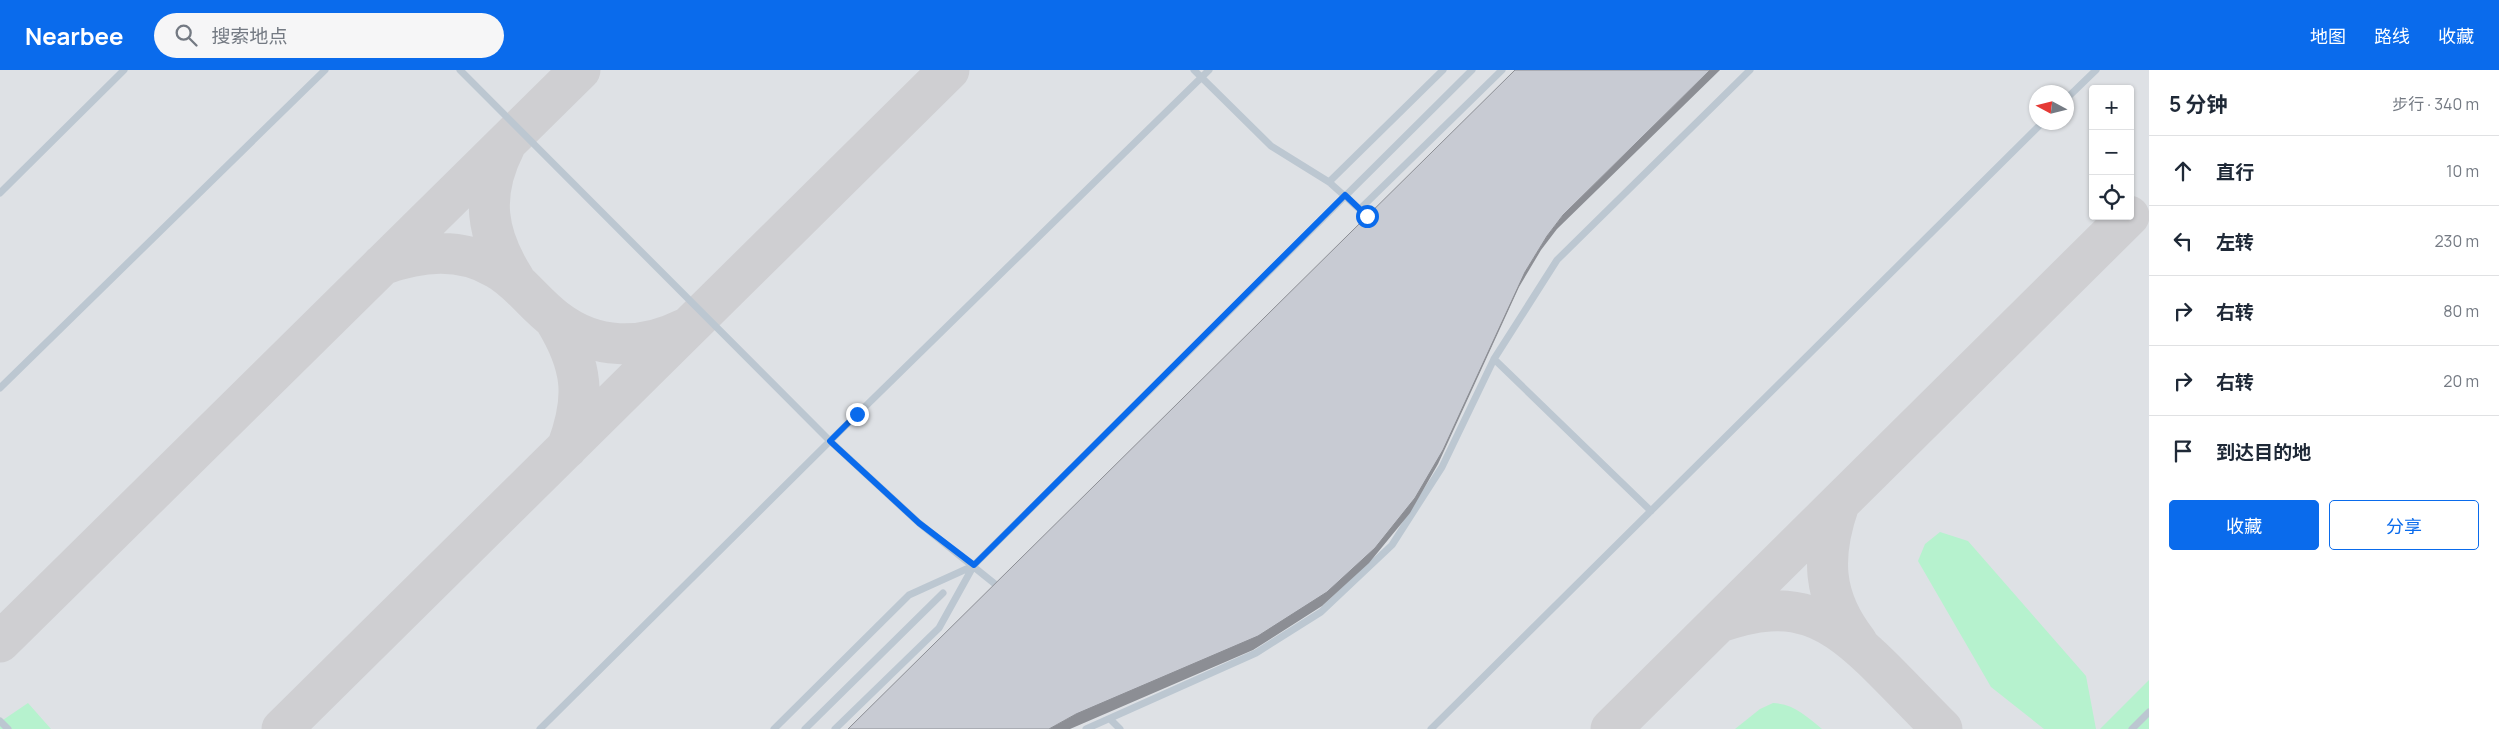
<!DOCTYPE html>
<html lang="zh">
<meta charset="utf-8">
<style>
:root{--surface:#fff;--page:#f6f6f7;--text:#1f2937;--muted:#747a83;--line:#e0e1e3;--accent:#0a6bec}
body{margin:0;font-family:Manrope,"Noto Sans SC",sans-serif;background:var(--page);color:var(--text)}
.controls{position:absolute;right:15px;top:15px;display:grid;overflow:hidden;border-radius:5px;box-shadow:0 1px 4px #0004}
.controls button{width:45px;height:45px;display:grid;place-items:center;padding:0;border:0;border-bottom:1px solid var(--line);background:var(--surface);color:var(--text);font:25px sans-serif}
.compass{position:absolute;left:2029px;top:15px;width:45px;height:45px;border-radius:50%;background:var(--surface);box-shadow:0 1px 4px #0004;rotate:277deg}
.stop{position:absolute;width:15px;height:15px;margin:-11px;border:4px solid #0a6bec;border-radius:50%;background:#fff}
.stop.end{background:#0a6bec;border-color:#fff;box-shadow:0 1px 5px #0008}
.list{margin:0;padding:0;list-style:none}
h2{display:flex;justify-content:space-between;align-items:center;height:65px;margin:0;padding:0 20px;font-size:21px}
h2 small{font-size:16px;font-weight:400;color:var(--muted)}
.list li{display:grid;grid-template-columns:32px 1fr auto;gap:15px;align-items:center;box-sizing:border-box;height:70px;padding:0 20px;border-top:1px solid var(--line)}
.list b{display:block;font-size:19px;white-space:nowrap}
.list em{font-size:16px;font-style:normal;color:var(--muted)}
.actions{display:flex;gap:10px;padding:15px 20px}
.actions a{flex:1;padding:11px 0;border:1px solid var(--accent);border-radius:5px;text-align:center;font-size:18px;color:var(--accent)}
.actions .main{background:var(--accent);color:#fff}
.icon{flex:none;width:28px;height:28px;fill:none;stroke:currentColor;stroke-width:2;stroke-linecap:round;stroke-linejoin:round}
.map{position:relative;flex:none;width:2149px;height:659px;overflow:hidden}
header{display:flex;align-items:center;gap:30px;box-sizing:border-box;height:70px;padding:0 25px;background:var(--accent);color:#fff}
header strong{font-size:24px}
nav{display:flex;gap:28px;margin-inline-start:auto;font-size:18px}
.search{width:350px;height:45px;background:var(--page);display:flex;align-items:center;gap:12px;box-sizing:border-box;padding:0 18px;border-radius:28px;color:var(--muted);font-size:19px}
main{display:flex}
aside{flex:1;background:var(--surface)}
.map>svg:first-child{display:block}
.airport{fill:#dee1e5;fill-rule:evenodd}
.green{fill:#b6f2ce}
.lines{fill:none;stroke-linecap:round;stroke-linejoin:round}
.taxiway{stroke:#cfcfd2;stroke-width:41}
.lane{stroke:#bcc7d1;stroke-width:7}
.shaded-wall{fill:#8c8e94}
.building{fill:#c8cbd3;stroke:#8c8e94}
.route{stroke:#0a6bec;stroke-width:6}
</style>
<header>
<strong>Nearbee</strong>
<div class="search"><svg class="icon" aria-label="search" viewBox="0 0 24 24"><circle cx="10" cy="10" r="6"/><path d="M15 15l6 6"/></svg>搜索地点</div>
<nav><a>地图</a><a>路线</a><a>收藏</a></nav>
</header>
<main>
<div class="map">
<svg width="2149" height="659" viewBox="0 0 2149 659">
<rect width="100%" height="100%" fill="#f0ecec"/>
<path class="airport" d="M0,0H2149V659H0ZM2093,19H2130V146H2093ZM2036,22H2066V52H2036Z"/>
<path class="green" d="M1940,462L1968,471L2086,606L2096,659H2044L1991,617L1918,491L1925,474Z
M2149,610V659H2100Z
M28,633L51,659H0V652Z
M1773,633C1794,634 1806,646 1822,659H1735L1760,639Z"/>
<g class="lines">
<path class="taxiway" d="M505,76C480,125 486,165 515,210
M382,195C421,181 460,177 496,198C520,211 534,234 556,250C595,280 642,280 684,259
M555,250C583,296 586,328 567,378
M1839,434C1821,486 1822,527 1857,572
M1720,552C1794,526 1830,546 1883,599C1903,619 1922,639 1942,659
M0,572L580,0
M282,659L949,0
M1611,659L2129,146"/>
<path class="lane" d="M460,0L830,371L919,453L995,514
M1194,0L1271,76L1329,112L1367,146
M2066,29L2096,0
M1329,112L1443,0
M0,123L124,0
M1360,139L1502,0
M1494,289L1651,441
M0,318L325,0
M1111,650L1120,659
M0,651L8,659
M540,659L830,371L1209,0
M774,659L909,525L973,496
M805,659L943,523
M835,659L939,558L974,495L1472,0
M1086,659L1256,583L1321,542L1392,475L1442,397L1494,289L1557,190L1750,0
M1431,659L2043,52
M2132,659L2149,642"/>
</g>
<path class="shaded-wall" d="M1710,0H1720L1557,159L1541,180L1519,217L1438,394L1410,443L1369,493L1322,536L1253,580L1070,659H1049L1076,644L1525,202L1547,166L1563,145Z"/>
<path class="building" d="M1515,0H1710L1563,145L1547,166L1525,202L1443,380L1415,428L1375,478L1327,522L1258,566L1076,644L1049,659H848Z"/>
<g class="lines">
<path class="route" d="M857,344L830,371L919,453L974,495L1345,125L1367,146"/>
</g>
</svg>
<div class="controls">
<button>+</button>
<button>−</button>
<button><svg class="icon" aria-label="locate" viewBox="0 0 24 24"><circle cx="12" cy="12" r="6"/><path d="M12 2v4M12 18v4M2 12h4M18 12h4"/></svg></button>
</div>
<svg class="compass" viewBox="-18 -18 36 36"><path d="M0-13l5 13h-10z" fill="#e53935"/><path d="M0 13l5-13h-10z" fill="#747a83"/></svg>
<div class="stop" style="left:1367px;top:146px"></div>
<div class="stop end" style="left:857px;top:344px"></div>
</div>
<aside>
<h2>5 分钟<small>步行 · 340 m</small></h2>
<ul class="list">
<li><svg class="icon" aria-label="ahead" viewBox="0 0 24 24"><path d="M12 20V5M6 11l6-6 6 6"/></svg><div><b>直行</b></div><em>10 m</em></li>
<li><svg class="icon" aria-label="left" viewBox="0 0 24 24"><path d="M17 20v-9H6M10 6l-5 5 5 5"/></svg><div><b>左转</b></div><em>230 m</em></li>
<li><svg class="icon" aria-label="right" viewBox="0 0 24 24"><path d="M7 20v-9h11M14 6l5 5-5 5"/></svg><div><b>右转</b></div><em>80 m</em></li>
<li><svg class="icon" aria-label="right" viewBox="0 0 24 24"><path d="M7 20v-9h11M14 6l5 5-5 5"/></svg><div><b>右转</b></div><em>20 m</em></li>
<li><svg class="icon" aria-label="arrive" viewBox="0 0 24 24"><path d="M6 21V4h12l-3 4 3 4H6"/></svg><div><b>到达目的地</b></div></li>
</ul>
<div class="actions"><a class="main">收藏</a><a>分享</a></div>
</aside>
</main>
